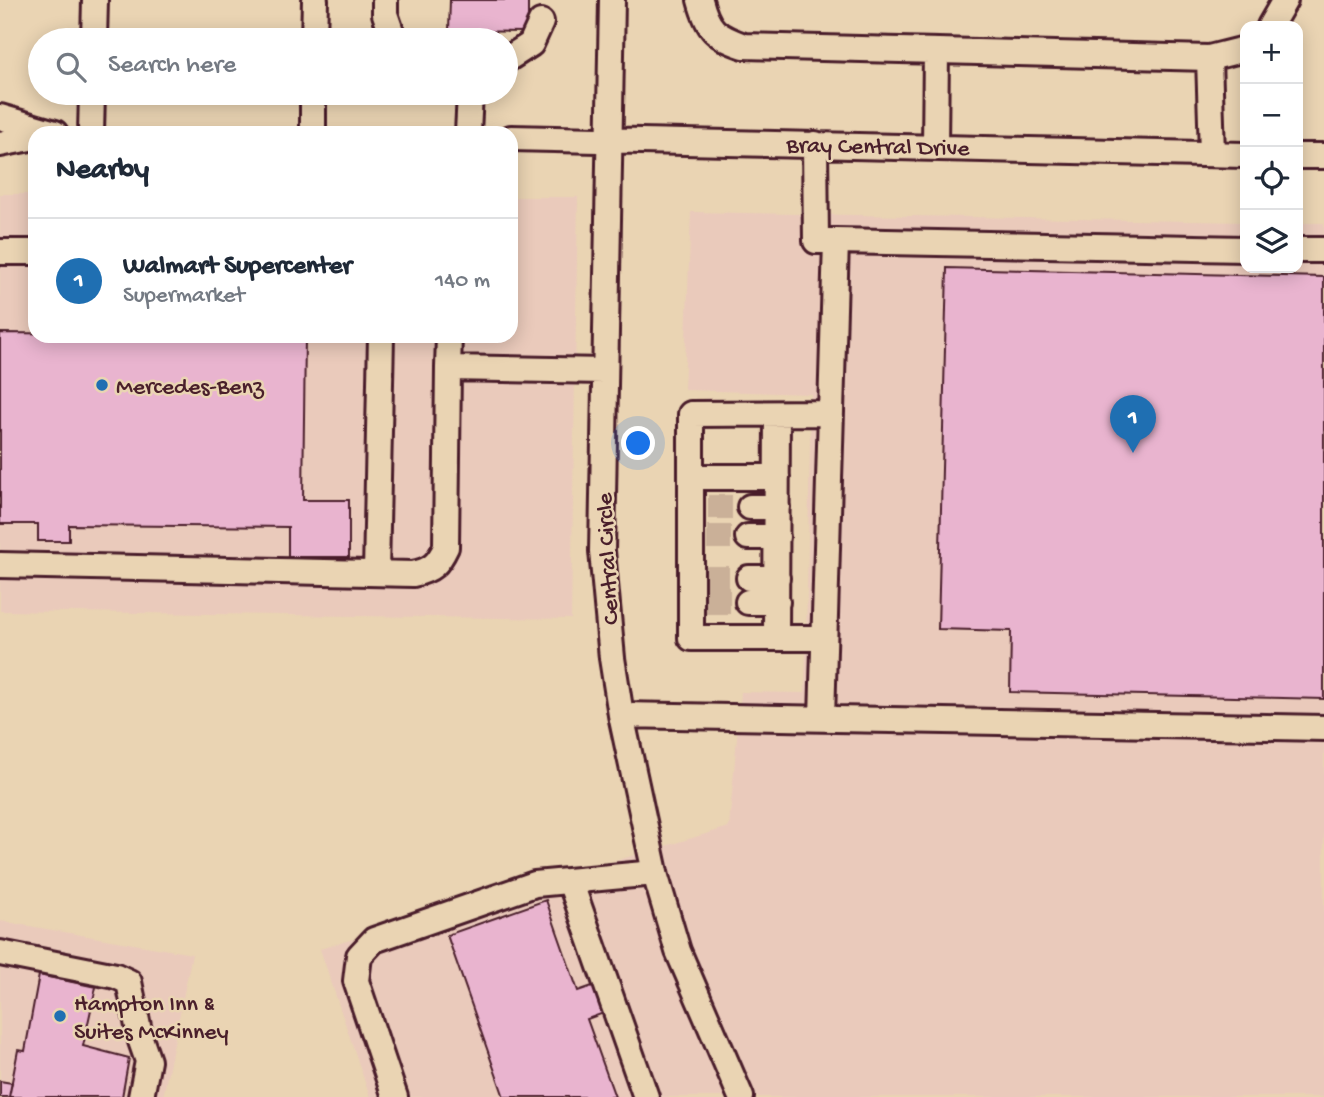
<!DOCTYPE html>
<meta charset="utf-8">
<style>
:root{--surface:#fff;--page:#f6f6f7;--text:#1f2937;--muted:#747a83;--line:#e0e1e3;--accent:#1f6fb2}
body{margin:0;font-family:"Gochi Hand",sans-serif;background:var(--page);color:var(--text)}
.controls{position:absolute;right:21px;top:21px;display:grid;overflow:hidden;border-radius:14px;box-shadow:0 4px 18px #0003}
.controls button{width:63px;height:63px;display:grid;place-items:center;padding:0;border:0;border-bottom:2px solid var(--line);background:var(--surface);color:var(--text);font:35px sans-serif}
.you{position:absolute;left:639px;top:444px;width:24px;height:24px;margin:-18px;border:5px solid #fff;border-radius:50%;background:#1a73e8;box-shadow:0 0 0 10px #1a73e833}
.badge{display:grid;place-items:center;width:46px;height:46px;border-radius:50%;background:var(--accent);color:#fff;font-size:23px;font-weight:700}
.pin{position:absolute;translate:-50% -58px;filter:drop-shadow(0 2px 4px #0008)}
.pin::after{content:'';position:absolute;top:37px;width:24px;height:21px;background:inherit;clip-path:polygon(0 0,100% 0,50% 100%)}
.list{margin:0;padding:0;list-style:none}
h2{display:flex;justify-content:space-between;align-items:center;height:91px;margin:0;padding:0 28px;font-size:30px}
h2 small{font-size:23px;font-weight:400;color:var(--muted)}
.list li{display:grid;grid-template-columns:46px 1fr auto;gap:21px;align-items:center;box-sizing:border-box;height:126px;padding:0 28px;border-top:2px solid var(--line)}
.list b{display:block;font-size:26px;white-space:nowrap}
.list p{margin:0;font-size:23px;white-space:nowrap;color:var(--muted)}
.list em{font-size:23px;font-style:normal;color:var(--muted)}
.icon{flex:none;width:38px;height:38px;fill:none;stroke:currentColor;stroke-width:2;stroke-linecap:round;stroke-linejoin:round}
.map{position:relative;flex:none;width:1324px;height:1097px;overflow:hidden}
.search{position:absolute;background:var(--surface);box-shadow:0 4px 18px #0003;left:28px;top:28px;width:490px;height:77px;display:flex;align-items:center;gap:18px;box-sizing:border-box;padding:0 24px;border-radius:38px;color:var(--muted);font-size:26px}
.panel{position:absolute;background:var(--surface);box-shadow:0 4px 18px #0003;left:28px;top:126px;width:490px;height:217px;border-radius:21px}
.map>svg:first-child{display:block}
.built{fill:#eacabb}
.building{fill:#e9b4cf;stroke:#4a1f2b;stroke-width:2}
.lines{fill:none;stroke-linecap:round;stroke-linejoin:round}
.minor-tunnel{stroke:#cab098;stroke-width:24;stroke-dasharray:24 12;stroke-linecap:butt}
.minor-casing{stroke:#4a1f2b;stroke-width:30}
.minor{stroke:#ead4b3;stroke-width:24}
.poi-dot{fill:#1f6fb2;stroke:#ead4b3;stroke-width:2.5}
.labels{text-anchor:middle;stroke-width:5;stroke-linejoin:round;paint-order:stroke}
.street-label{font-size:24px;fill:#4a1f2b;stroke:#ead4b3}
.poi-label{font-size:24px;fill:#4a1f2b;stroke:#ead4b3;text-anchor:start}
</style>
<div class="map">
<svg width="1324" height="1097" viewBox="0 0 1324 1097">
<rect width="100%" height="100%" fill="#ead4b3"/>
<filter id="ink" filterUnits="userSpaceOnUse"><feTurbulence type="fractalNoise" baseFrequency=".0143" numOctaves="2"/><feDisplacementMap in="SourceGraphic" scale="14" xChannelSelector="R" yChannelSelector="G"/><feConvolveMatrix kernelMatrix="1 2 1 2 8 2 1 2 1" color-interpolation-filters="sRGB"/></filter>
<g filter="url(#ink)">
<path class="built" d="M0,194H35V336H511V197H578L571,619L0,611Z
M691,212L1245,222V268H1298V223H1324V1097H370L320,949L729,827L741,692L805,693L811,394L684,390Z
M0,921L192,954L163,1097H0Z"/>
<path class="building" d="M450,0H528V32L449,31Z
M947,268L1324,277V699L1010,692L1011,631L938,629Z
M0,333L305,336L303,500H349V557H288V527L69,525V541H38V524H0Z
M546,900L578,991L595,985L604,1013L587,1019L615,1097H504L447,935Z
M39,975L96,987L83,1046L129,1058L122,1097H9L18,1050L25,1051Z
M0,1081L12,1083L9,1097H0Z"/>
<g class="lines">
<path class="minor-tunnel" d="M708,507H750
M707,537H748
M705,578H749
M706,602H748"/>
<defs>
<path id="minor" d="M385,0V14L394,40
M612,0L602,551L612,658L621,715L656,877L678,951L741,1097
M700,0C708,30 715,36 744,46L1209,58L1245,49
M1270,26L1285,0
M94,40L95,0
M314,40L315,0
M1209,58L1212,154
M506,60L531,44L541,22
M0,117L55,133
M91,133L92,93
M313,133V93
M468,133L470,93
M511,138L1245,155
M0,144L35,137
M815,144L816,241H836L822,718
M935,147L936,51
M1298,156H1324
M836,241L1245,249
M1298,250H1324
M0,252H35
M449,336L448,368L604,371
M691,477H777
M750,507H777
M748,537H777
M0,565L413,574C432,570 438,564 446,547L448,368
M376,573L381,336
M749,578H777
M748,602H777
M776,638L777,414
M824,638H691V414L831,413
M621,715L1324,728
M570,881L646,1097
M0,953L116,976L129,982L141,1041L148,1061L141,1097
M395,1097L356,981L359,956L374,940L535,884L655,873"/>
</defs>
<use href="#minor" class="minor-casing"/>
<use href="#minor" class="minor"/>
</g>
</g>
<g class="poi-dot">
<circle cx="102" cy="385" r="7"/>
<circle cx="60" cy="1016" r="7"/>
</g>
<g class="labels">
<g class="street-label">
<text transform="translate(878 145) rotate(1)" y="8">Bray Central Drive</text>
<text transform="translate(606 559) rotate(-93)" y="8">Central Circle</text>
</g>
<g class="poi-label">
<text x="116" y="393">Mercedes-Benz</text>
<text x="74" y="1010">Hampton Inn &amp;<tspan x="74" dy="28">Suites McKinney</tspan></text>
</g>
</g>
</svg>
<div class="controls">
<button>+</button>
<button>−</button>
<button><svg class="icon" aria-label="locate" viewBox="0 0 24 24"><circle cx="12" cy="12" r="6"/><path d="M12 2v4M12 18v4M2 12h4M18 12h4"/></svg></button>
<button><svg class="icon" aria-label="layers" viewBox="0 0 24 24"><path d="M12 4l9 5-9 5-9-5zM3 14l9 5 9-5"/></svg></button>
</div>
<div class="you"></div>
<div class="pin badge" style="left:1133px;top:453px">1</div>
<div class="search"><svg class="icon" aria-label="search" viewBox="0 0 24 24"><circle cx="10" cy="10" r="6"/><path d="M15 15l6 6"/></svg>Search here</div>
<section class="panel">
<h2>Nearby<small></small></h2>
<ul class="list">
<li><span class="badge">1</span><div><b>Walmart Supercenter</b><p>Supermarket</p></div><em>140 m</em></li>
</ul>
</section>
</div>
